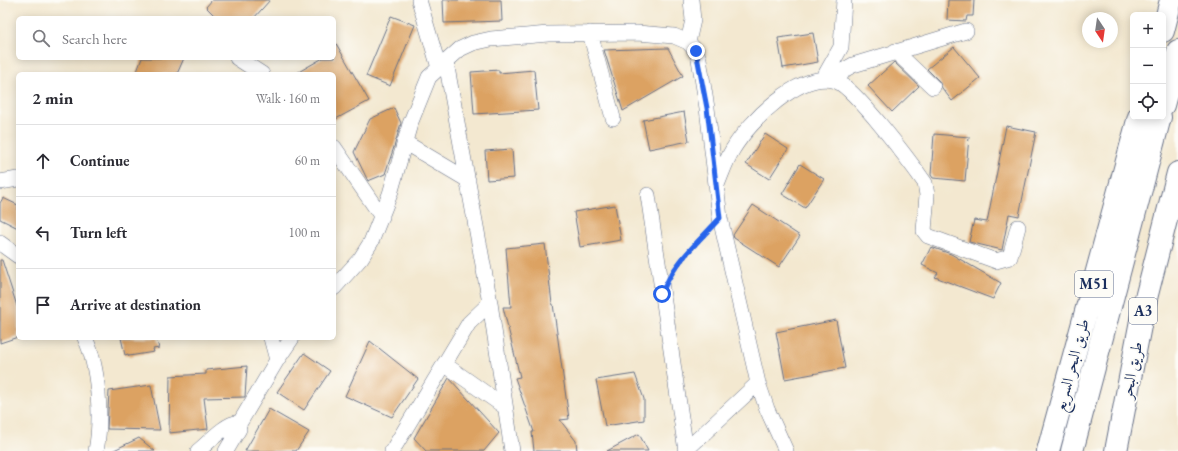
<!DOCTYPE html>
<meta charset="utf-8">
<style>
:root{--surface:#fff;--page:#f2f2f3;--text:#2b2b33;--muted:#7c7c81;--line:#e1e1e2}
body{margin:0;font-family:"EB Garamond",Amiri,serif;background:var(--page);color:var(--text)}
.controls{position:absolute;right:12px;top:12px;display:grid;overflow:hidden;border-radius:6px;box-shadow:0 2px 10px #0003}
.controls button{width:36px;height:36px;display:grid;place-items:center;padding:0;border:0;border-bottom:1px solid var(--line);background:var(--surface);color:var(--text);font:20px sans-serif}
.compass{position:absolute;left:1082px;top:12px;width:36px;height:36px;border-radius:50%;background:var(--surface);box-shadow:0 2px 10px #0003;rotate:167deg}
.stop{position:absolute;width:12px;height:12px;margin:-9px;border:3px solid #2563eb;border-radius:50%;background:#fff}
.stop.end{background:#2563eb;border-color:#fff;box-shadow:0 1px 4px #0008}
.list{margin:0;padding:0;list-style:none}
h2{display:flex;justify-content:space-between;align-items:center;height:52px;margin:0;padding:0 16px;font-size:17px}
h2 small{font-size:13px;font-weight:400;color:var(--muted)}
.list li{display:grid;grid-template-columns:26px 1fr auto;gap:12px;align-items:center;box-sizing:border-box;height:72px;padding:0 16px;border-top:1px solid var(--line)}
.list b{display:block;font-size:15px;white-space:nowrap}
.list em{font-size:13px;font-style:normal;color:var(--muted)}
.icon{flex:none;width:22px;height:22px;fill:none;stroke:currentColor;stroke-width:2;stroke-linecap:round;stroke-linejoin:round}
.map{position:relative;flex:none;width:1178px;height:451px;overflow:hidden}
.search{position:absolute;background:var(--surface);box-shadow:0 2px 10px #0003;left:16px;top:16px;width:320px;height:44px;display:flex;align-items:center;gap:10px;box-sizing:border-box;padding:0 14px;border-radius:6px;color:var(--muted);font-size:15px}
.panel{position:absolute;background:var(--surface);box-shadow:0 2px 10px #0003;left:16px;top:72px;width:320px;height:268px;border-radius:6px}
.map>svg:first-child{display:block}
.building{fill:#dca262}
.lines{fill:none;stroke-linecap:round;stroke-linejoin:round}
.minor-casing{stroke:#677086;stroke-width:16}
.highway-casing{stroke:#677086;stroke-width:24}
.path{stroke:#677086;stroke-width:2;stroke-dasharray:1 3;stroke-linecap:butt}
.minor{stroke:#fff;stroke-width:15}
.highway{stroke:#fff;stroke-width:22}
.route{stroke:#2563eb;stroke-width:5}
.labels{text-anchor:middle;stroke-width:3.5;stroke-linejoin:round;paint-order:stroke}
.shield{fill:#fdfcf7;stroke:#5f6c8c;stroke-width:1}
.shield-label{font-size:15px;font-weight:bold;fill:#1b2f5e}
.street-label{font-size:16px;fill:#1b2f5e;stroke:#fdfcf7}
</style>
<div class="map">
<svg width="1178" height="451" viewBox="0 0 1178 451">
<rect width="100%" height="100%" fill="#fdfcf7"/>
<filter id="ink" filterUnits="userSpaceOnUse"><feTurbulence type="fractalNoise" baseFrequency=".025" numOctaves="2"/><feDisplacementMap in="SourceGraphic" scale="8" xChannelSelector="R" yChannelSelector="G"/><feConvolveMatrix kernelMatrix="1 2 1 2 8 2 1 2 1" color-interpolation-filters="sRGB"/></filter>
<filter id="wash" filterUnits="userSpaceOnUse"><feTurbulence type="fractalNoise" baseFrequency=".012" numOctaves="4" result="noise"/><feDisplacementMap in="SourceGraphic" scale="16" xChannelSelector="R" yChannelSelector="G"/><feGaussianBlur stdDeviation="0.9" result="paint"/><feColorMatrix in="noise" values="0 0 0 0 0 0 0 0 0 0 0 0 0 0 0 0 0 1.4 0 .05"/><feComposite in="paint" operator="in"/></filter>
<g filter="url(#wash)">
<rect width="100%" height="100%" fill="#f3e8d0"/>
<g id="blocks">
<path class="building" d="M212,0H270L254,18H217L206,7Z
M443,0H501L502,21L444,23Z
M948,0H974L973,16H967L966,21L947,20Z
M391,16L415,25L390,86L366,76Z
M813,33L818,62L783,68L778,38Z
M334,40L369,101L334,120V74H295L323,58H334Z
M954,47L980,78L952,101L942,88L939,81L927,69Z
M668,48L683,76L623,111L604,50Z
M142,58H184L177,74H136Z
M894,62L919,86L892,112L868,86Z
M499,70V73L534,70L538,110L474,114L471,72Z
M394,108L401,123L394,147L385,174L368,181L354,152L370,119Z
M684,112L689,141L649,149L643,120Z
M1006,126L1036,132L1019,216L1009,214L1002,250L969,242L974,220L987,222Z
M765,134L788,149L769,179L746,164Z
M934,134L969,137L965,181L933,178L931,175Z
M512,149L514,178L487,180L485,151Z
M800,164L824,179L805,208L782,194Z
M3,198L18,205V228L0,219V203Z
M615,205L621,240L580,247L574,212Z
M753,205L800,236L779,267L734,238L733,235Z
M545,244L552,304H553L569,419L560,420L576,441L577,451H534L532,432H534L515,378L520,377L503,307H511L506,248Z
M931,247L951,254L1001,283L993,299L935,277L938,273L922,265Z
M0,260H2L18,309V337L0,343Z
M836,320L845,368L785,379L776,332Z
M121,338H156L159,348L153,349L154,352L129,356L128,354L125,355Z
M370,341L418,379L392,417L345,396Z
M304,353L330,371L304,410L277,392Z
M247,366L245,397L204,398L208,429L169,433L170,376L206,374V370Z
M635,374L644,399V420L605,426L596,380Z
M449,378L499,433L484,451H426L414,438Z
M151,385L160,430L107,429L109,391Z
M269,409L309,432L296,451H245Z
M639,434L648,451H607Z
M139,438L155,451H112Z"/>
</g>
</g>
<g filter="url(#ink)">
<use href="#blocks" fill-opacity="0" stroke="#677086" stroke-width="1"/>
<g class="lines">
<defs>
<path id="minor" d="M419,0L439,68
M590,33L613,118
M688,42L693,20L691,0
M895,51L933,87
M237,58L262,74
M823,79L841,47L844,0
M837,81L844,70L853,65L966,31
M404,142L468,180
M334,147L382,217
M0,182L18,179
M717,185C722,173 726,160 733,149C749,122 801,69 836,81C855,88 911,163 925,183L927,195L924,231L928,236L996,261L1010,257L1018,227
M648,195L686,451
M0,243L18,256
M334,288L361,258L371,242L390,194L410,124L429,77L460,49L473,43L491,39L548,34L637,33L674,36L688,42L696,51L699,59L707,108L720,218L758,383L767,409L786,451
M490,303L512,451
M85,338C99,367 102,419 96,451
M271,338L277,360
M444,364L505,407
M239,424L277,360L292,338
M198,451C207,444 226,423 237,423L239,429L226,451
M392,451L469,323L490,303L446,62
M685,451L758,383"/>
<path id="highway" d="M1163,31L1171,0
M1163,105L1178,51
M1048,451L1139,117
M1072,451L1160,117
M1116,451L1143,310L1178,173"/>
</defs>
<use href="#minor" class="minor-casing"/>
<use href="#highway" class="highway-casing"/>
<path class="path" d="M672,273L710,229"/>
<use href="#minor" class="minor"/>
<use href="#highway" class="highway"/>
</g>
</g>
<g class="lines" filter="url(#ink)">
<path class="route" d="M662,294C672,264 699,241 720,218L707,108L696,51"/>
</g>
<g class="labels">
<g class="shield">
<rect x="1075" y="271" width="38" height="26" rx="3"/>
<rect x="1129" y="298" width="28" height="26" rx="3"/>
</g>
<g class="shield-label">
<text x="1094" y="289">M51</text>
<text x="1143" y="316">A3</text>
</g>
<g class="street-label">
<text transform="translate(1071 365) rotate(-75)" y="6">طريق البحر السريع</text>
<text transform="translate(1131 370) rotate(-79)" y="6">طريق البحر</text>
</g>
</g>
</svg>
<div class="controls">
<button>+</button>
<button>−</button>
<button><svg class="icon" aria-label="locate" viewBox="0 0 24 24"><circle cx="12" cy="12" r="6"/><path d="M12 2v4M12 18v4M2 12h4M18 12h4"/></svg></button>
</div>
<svg class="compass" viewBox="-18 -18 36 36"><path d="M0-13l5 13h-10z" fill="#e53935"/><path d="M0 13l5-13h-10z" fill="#7c7c81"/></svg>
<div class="stop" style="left:662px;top:294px"></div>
<div class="stop end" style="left:696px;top:51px"></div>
<div class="search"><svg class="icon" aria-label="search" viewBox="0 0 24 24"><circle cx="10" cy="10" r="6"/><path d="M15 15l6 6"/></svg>Search here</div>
<section class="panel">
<h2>2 min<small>Walk · 160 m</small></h2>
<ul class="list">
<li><svg class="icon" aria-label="ahead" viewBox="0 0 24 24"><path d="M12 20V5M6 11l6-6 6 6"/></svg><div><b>Continue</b></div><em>60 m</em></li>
<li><svg class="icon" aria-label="left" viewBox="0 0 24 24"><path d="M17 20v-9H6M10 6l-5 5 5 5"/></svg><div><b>Turn left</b></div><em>100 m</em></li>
<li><svg class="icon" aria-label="arrive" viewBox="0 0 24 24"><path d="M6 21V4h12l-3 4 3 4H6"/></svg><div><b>Arrive at destination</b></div></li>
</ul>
</section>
</div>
